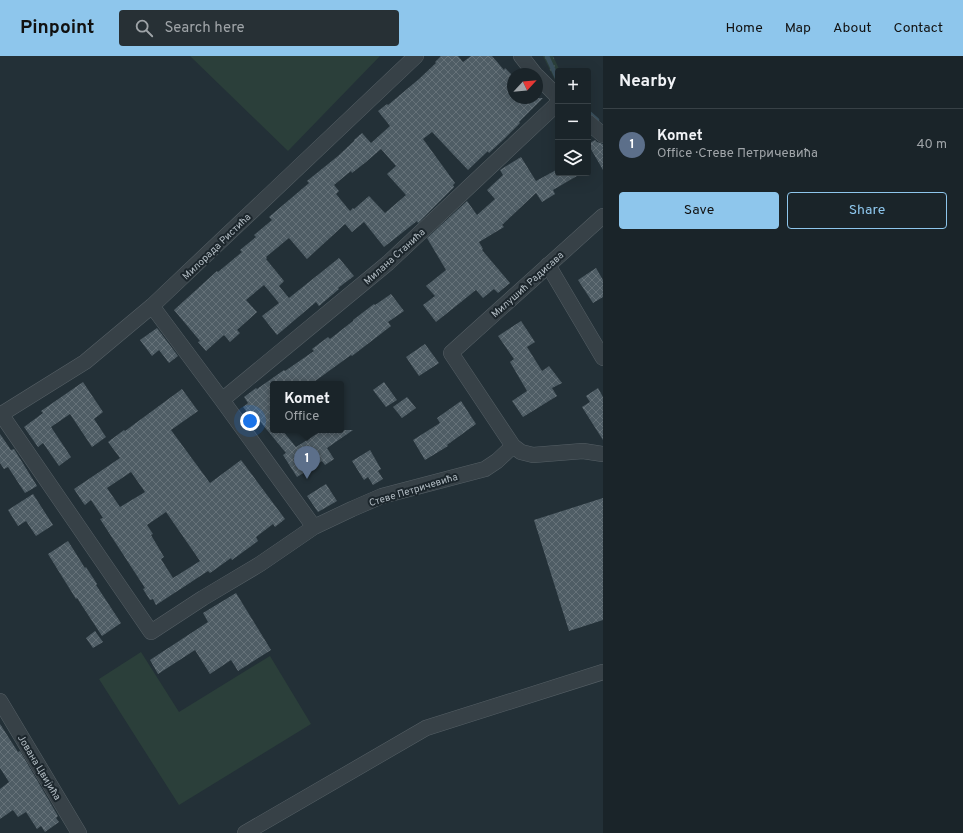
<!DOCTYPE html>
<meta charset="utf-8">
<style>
:root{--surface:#1a2429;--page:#273035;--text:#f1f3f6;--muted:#9fa4a8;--line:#384146;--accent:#8ec6ec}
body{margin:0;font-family:Overpass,sans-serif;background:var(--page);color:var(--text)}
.controls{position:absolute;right:12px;top:12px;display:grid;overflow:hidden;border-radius:4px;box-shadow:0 4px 16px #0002}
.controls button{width:36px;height:36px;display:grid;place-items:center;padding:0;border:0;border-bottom:1px solid var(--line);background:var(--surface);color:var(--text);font:20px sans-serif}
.compass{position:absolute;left:507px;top:12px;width:36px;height:36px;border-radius:50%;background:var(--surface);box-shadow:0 4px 16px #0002;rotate:64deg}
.you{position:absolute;left:250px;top:365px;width:14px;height:14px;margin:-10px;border:3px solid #fff;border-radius:50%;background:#1a73e8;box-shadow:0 0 0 6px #1a73e833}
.badge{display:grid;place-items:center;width:26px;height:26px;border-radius:50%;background:var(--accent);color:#fff;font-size:13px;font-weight:700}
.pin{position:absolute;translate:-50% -33px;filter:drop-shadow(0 1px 2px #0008)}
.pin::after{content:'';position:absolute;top:21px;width:14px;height:12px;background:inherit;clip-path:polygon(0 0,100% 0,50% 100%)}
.popup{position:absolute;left:270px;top:325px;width:74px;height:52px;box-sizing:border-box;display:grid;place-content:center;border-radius:4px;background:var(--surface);filter:drop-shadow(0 1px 3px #0005);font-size:13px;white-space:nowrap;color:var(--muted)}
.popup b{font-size:15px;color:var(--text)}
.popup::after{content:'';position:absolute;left:50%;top:100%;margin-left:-8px;border:8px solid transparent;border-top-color:var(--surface)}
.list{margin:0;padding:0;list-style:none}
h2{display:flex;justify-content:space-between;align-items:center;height:52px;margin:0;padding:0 16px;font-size:17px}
h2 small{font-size:13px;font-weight:400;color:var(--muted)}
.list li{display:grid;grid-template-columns:26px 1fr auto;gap:12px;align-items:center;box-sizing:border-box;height:72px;padding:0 16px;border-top:1px solid var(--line)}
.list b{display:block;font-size:15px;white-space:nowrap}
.list p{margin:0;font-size:13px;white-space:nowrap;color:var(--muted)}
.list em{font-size:13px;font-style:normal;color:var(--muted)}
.actions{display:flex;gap:8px;padding:12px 16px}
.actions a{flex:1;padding:9px 0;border:1px solid var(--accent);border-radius:4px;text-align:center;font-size:14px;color:var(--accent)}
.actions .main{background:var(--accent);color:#111}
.icon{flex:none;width:22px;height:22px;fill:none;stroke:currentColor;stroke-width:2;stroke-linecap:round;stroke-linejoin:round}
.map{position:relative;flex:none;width:603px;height:777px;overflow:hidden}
header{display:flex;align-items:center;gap:24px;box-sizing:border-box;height:56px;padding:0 20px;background:var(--accent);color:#111}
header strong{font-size:19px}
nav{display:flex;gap:22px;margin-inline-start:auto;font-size:14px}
.search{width:280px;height:36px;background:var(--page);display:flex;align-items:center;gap:10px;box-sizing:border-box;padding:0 14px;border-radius:4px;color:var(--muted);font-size:15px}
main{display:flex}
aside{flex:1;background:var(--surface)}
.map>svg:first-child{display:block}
.green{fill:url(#green-dots)}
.pitch{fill:#2b3f3a}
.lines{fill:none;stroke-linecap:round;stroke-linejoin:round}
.stream{stroke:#394f5c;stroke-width:4.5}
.building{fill:url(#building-cross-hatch);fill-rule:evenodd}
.minor-casing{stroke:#555f65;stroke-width:16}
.minor{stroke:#374147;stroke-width:15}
.labels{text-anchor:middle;stroke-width:4;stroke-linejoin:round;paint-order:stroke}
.street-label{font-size:10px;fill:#b2bcc3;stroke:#1c262c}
</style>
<header>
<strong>Pinpoint</strong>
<div class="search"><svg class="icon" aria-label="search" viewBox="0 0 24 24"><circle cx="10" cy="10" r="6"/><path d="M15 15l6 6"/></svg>Search here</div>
<nav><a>Home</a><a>Map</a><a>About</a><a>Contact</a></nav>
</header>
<main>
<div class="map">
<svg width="603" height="777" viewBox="0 0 603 777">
<defs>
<pattern id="green-dots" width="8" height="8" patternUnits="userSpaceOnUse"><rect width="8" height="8" fill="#2b3f3a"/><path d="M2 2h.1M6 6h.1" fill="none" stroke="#475955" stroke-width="1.8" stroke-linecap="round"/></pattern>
<pattern id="building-cross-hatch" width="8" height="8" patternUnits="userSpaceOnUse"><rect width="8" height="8" fill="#4f5d65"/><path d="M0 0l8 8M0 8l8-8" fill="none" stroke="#667279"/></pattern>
</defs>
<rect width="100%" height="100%" fill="#233037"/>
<path class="green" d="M543,0H553L560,15H558V30Z"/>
<path class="pitch" d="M190,0H380L288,95Z
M141,596L179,656L270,600L311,668L179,749L99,623Z"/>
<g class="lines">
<path class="stream" d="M547,0L558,24
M588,56L597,64"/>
</g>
<path class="building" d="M441,0H458L463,6L471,0H492L504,14L505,12L513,20V42H543L519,66L520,67L503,84L489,97L488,95L468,114L432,76L423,83L455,127L453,129L454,131L418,167L417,165L412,169L384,191L364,166L352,176L345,168L307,203L289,182L266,201L267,202L266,203L284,225L279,230L289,242L339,202L354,220L338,232L339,233L319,250L316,246L277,279L262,260L279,247L264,229L246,244L257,256L237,274L240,277L230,286L224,279L206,295L198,286L200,285L174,254L217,215L218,216L242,196L240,194L256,181L254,179L272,164L269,161L309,127L307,125L338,100L354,85V84L362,77L371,87L390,70L378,55L387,48L388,49L419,23L436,7L435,6ZM381,93L396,110L387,118L406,139L385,157L369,140L354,153L353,152L350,155L336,138L339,135L334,129L351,115L352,117L366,106Z
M595,84L597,86L603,88V114L588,88Z
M521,101L536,125L558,113V117H582L553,134L555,138L542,146L536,137L502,169L504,171L479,186L483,193L482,194L510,227L498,237L494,233L483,242L476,234L436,266L423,249L435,240L426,230L446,214L427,182L467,145L477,159L495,143L487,134L503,119L500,114Z
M596,212L603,224V241L593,247L578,224Z
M391,238L404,255L388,266L391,270L352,300L351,299L311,328H273V374H282L296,391L323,374H353L327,392L334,403L325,409L322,405L297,421L283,399L286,397L258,363L255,366L243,351L248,347L244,341L256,332L257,333L284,314L285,315L314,295L312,293L328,281L330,283L353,265V264L374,248L375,249Z
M521,265L535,286L527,291L542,315L549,310L562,327L552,332L557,340L523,361L512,345L527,335L510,306L514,303L498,280Z
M157,272L178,300L169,307L159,294L152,300L140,284Z
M425,288L439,307L419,320L406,301Z
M83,326L103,356L94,363L106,381L92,391L70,358L51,371L71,401L59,410L43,387L38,391L24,371L43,357L41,355Z
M384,326L397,344L386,351L373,334Z
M598,332L603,341V384L582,351L590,346L586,340Z
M182,333L198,355L171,374L210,427L241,404L285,463L275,471L273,468L256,481L258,485L232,504L231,502L210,517L208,515L156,549L153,543L150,544L143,533L145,532L100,463L103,462L91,444L85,449L84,448L74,433L120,402L108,386L124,374L125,375ZM131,416L145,436L120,451L107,432ZM166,456L200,505L173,522L161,503L164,501L151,479L153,478L147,469Z
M407,341L416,352L402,362L393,351Z
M461,345L476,368L447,389L448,390L425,404L413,384L440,367L437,362Z
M0,378L11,394L14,393L37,430L25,437L8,411L4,413L0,407Z
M370,394L381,413L378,415L383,423L373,429L368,421L364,424L352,405Z
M326,428L337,445L318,456L307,440Z
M33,438L53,469L36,480L26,465L18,470L8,454Z
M603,442V564L569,575L534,464Z
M68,485L85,512L86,511L97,528L96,529L121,567L102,580L77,542L76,543L48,498Z
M236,537L271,594L238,615L231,604L210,618L195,594L158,618L150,604L208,566L203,557Z
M95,575L103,586L93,592L86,582Z
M0,668L18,696L20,695L58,760L56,762L59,766L45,776L41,770L37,773L26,756L18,761L13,754L0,763V733L9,726L0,712Z"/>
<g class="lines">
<defs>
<path id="minor" d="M521,0L535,18
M537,20L558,41
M588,66L603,79
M548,209L603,302
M152,250L222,344L314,471
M222,344L388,207L558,47
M1,358L151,576L203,542L260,508L314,471L352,453L382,440L485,413L497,405L513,390L521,396L533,399L583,395L603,398
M0,359L85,306L152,250L416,0
M513,390L451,297L603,160
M0,645L79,777
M245,777L426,672L603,616"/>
</defs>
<use href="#minor" class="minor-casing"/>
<use href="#minor" class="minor"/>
</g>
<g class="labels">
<g class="street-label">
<text transform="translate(216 190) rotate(-44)" y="4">Милорада Ристића</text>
<text transform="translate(394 200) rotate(-42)" y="4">Милана Станића</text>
<text transform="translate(527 228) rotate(-42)" y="4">Милушић Радисава</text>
<text transform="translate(413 433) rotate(-17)" y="4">Стеве Петричевића</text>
<text transform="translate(40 711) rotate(59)" y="4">Јована Цвијића</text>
</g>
</g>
</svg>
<div class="controls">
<button>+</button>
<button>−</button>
<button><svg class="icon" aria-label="layers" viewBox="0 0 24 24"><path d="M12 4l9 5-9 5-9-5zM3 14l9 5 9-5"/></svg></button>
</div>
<svg class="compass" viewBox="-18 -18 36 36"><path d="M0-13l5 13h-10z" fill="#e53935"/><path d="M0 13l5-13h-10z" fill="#9fa4a8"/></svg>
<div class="you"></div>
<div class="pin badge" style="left:307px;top:423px;background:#5c6f8a">1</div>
<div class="popup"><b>Komet</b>Office</div>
</div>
<aside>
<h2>Nearby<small></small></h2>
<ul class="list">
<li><span class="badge" style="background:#5c6f8a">1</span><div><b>Komet</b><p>Office · Стеве Петричевића</p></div><em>40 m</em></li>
</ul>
<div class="actions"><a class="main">Save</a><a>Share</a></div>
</aside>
</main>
